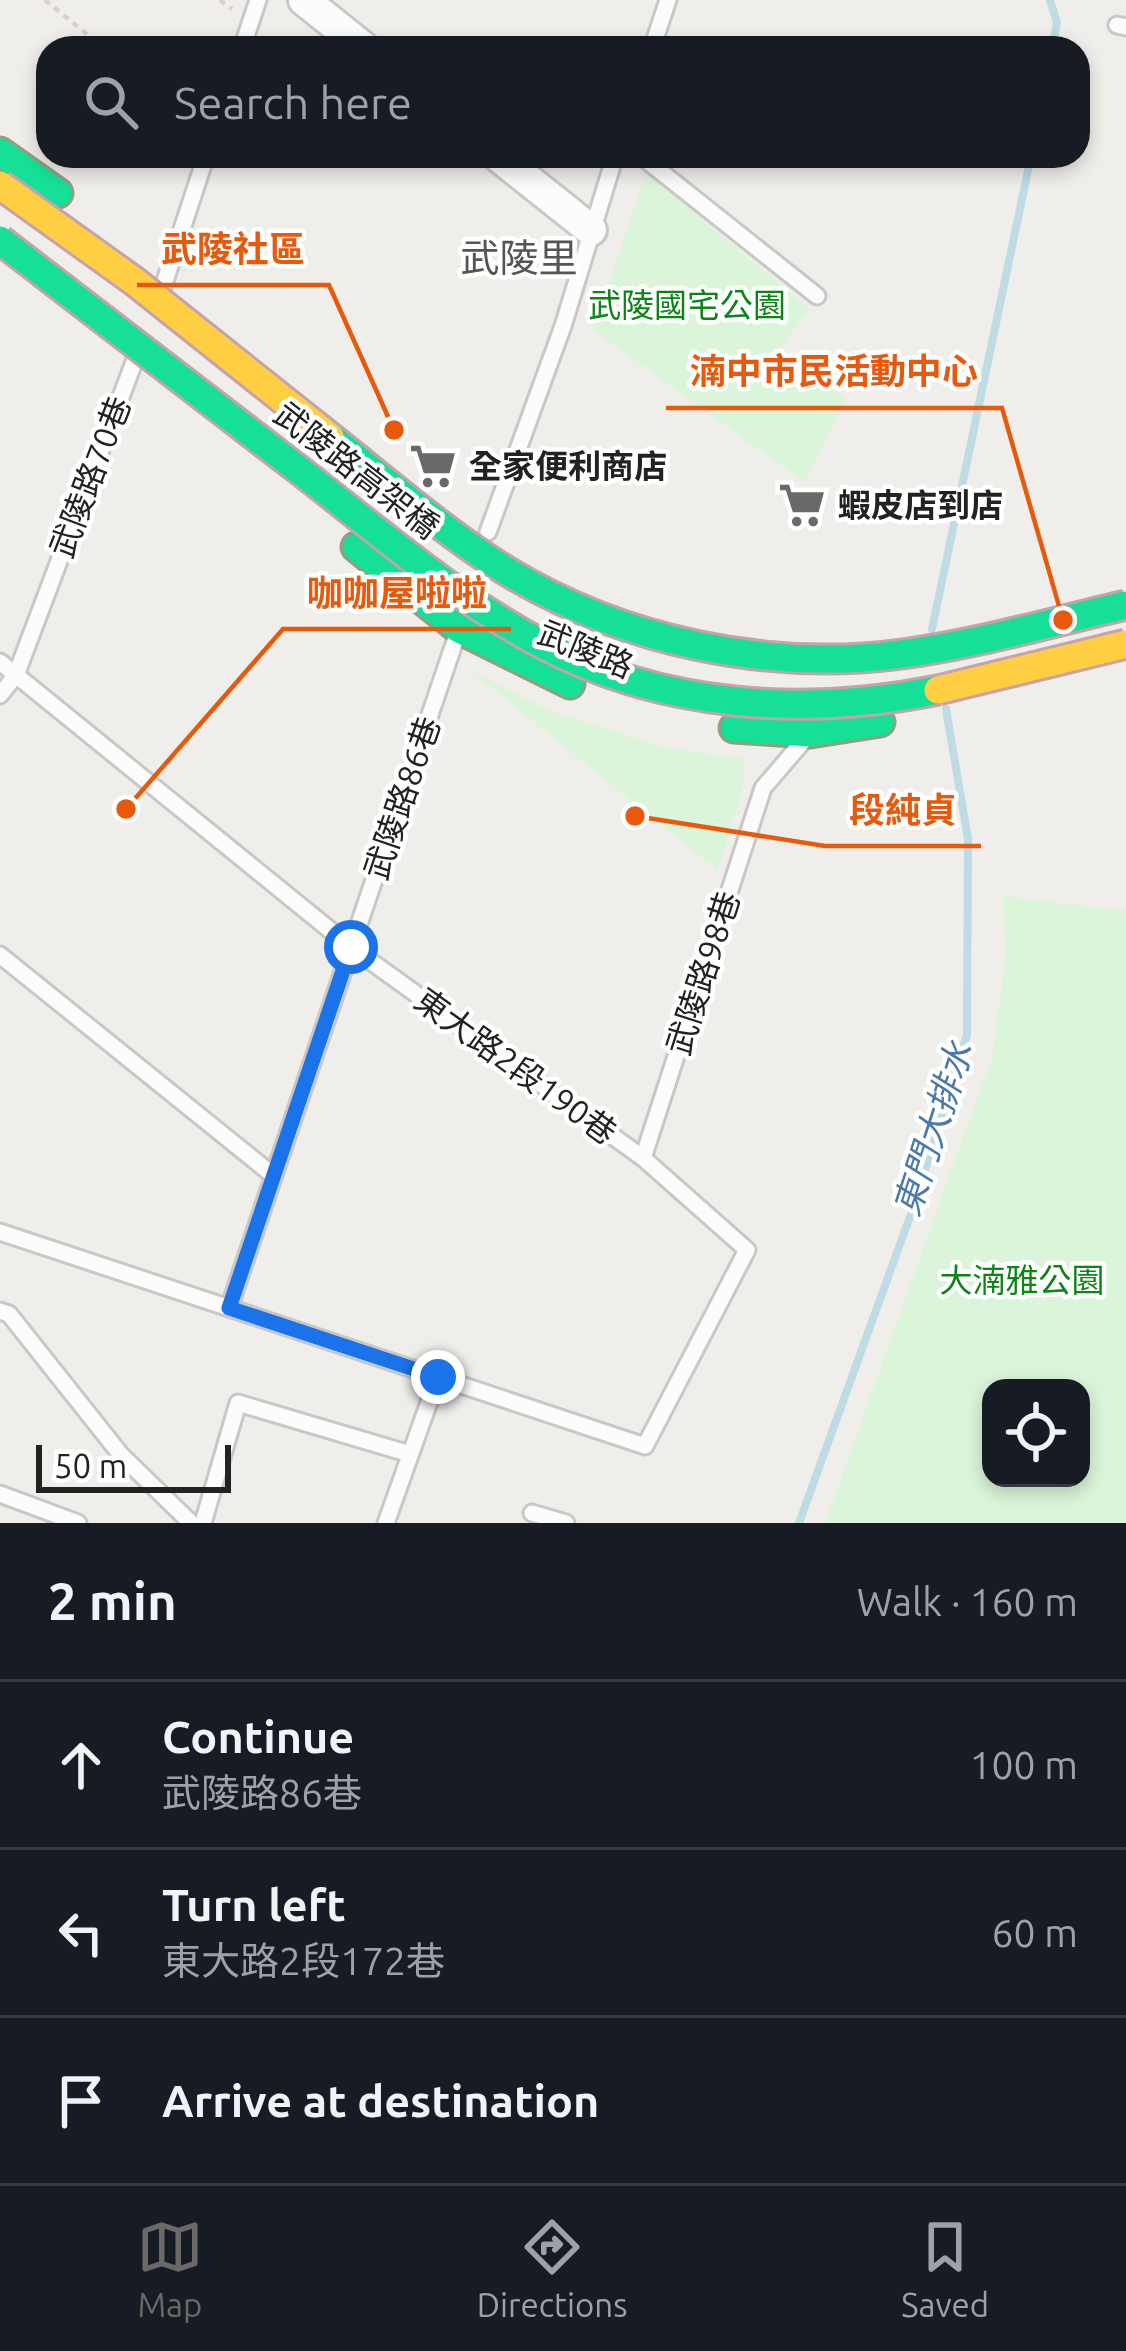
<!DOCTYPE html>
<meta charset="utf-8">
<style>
:root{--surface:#171b24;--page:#242831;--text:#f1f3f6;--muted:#9ea1a6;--line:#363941;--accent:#6a6968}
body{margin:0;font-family:Ubuntu,"Noto Sans TC",sans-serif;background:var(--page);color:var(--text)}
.controls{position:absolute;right:36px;bottom:36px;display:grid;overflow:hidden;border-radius:24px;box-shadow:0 6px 18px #0003}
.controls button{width:108px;height:108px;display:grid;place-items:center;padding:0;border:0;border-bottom:3px solid var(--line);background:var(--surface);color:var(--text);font:60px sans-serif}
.scale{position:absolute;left:36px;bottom:30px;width:195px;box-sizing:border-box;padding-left:12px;border:6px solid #222;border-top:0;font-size:33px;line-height:42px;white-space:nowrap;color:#222;-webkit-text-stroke:9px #fff;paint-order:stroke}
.stop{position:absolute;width:36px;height:36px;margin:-27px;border:9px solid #1a73e8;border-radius:50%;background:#fff}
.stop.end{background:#1a73e8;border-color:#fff;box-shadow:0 3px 12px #0008}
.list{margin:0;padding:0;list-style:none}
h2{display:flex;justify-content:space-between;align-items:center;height:156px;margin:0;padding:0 48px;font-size:51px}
h2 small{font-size:39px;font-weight:400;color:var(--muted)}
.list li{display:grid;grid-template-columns:78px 1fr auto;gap:36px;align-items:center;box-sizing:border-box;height:168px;padding:0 48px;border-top:3px solid var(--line)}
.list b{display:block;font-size:45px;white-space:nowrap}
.list p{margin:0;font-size:39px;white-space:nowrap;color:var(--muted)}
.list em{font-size:39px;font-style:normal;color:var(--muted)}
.icon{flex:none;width:66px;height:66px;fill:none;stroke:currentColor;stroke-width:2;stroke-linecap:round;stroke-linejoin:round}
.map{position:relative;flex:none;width:1126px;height:1523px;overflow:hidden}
.search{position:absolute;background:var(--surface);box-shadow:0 6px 18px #0003;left:36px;right:36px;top:36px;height:132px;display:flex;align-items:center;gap:30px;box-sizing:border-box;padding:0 42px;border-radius:36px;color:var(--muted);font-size:45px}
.sheet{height:660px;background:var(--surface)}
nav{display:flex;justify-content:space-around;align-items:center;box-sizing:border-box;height:168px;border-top:3px solid var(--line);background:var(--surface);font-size:33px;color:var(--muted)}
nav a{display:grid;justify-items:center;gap:6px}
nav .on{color:var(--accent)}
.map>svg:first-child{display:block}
.park{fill:#daf5da;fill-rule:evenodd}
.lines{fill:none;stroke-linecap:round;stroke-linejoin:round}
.stream{stroke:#bfdbe3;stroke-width:8}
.lane-casing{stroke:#c9c8c7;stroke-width:21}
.street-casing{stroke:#c9c8c7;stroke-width:36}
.fast-casing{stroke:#999a82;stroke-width:33}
.path{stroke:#dccecd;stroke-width:4.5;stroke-dasharray:6 6;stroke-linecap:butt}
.lane{stroke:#fdfcfc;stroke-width:15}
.street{stroke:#fdfcfc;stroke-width:30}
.fast{stroke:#16e098;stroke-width:27}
.fast-bridge-casing{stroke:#c5a2ac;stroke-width:33;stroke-linecap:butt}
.slow-bridge-casing{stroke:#c5a2ac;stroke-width:33;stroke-linecap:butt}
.fast-bridge{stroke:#16e098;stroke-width:27}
.slow-bridge{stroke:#ffcf43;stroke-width:27}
.route{stroke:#1a73e8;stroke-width:15}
.labels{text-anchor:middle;stroke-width:9;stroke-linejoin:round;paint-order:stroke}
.park-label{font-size:33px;fill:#0c8416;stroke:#fff}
.poi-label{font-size:33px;font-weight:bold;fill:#222;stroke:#fff;text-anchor:start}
.street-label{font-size:33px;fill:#222;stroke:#fff}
.water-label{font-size:36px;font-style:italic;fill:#4a7aab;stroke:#fff}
.quarter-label{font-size:39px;fill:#555;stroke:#fff}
.leader{fill:none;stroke:#e8590c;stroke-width:4.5}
.callout-dot{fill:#e8590c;stroke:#fff;stroke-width:4.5}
.callout-label{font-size:36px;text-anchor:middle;font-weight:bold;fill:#e8590c;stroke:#fff;stroke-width:9;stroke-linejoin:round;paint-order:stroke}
</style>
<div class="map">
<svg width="1126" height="1523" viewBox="0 0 1126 1523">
<rect width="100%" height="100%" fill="#f0eeeb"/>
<path class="park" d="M646,173L810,309L781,346L846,400L804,482L593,330Z
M471,671L553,712L668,748L743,759V790L717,870Z
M1003,896L1126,911V1523H825L992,1057L1006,956ZM1081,1388V1478H991V1388Z"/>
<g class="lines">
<path class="stream" d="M1050,0L1057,23L1052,48
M932,629L1031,156
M799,1523L912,1211L967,1035L968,839L946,709"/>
<defs>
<path id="lane" d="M1117,25L1126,27
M242,48L258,0
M652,48L668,0
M641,156L817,296
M162,290L206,156
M488,532L563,326L615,156
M0,662L351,947L643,1158L747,1250L645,1446L0,1232
M0,695L16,675L136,357
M0,955L274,1176
M643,1158L763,788L805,739
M229,1308L457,635
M0,1311L9,1314L121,1455L191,1523
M0,1494L78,1523
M532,1513L566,1523
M203,1523L238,1403L410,1454
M386,1523L438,1377"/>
<path id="street" d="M304,0L364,48
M498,156L591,230"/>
<path id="fast" d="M0,152L58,193
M356,547L459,629L570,684
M734,728L810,733L880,722"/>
</defs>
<use href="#lane" class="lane-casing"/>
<use href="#street" class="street-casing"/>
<use href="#fast" class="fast-casing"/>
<path class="path" d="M45,0L104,48
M220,0L232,9"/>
<use href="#lane" class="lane"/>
<use href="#street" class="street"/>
<use href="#fast" class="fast"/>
<defs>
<path id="fast-bridge" d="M0,240C101,318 202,396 303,473C379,532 454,597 540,643C662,708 804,717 938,690
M330,437C387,482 443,531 505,570C621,641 768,672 902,654C978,644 1052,622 1126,605"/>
<path id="slow-bridge" d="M0,185L134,281L330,437
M938,690L1126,644"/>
</defs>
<use href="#fast-bridge" class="fast-bridge-casing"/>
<use href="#slow-bridge" class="slow-bridge-casing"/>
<use href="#fast-bridge" class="fast-bridge"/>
<use href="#slow-bridge" class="slow-bridge"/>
</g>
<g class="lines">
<path class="route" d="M351,947L229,1308L438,1377"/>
</g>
<defs>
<symbol id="supermarket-bare" viewBox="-9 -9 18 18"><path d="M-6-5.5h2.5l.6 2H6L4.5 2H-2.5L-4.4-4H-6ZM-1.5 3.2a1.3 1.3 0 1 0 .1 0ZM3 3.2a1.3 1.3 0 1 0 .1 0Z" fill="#6a6968" stroke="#fff" stroke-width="2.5" paint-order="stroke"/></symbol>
</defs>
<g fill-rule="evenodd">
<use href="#supermarket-bare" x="400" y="433" width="66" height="66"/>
<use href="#supermarket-bare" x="769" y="472" width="66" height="66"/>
</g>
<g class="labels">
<g class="park-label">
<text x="687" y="317">武陵國宅公園</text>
<text x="1022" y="1292">大湳雅公園</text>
</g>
<g class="poi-label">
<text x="469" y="478">全家便利商店</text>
<text x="838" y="517">蝦皮店到店</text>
</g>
<g class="street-label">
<text transform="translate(357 470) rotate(38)" y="12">武陵路高架橋</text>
<text transform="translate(90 477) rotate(-69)" y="12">武陵路70巷</text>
<text transform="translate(586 649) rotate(22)" y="12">武陵路</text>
<text transform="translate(402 798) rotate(-71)" y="12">武陵路86巷</text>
<text transform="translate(703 973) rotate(-72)" y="12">武陵路98巷</text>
<text transform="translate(516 1066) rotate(36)" y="12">東大路2段190巷</text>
</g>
<g class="water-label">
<text transform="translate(933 1129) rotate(-72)" y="13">東門大排水</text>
</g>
<g class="quarter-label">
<text x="519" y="272">武陵里</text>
</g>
</g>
<path class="leader" d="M394 430L329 285H137M1063 620L1002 408H666M126 809L283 629H511M635 816L825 846H981"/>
<g class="callout-dot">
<circle cx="394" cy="430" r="12"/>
<circle cx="1063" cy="620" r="12"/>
<circle cx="126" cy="809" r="12"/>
<circle cx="635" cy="816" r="12"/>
</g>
<g class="callout-label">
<text x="233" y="262">武陵社區</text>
<text x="834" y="384">湳中市民活動中心</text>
<text x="397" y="606">咖咖屋啦啦</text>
<text x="903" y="823">段純貞</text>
</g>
</svg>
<div class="controls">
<button><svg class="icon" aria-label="locate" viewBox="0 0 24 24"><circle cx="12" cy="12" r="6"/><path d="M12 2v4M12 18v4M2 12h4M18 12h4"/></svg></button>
</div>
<div class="scale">50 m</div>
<div class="stop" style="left:351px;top:947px"></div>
<div class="stop end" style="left:438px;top:1377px"></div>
<div class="search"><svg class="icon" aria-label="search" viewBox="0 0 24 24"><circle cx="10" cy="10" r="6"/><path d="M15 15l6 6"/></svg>Search here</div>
</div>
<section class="sheet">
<h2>2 min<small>Walk · 160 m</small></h2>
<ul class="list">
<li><svg class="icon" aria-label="ahead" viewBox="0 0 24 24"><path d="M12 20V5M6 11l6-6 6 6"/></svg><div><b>Continue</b><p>武陵路86巷</p></div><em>100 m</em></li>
<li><svg class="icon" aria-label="left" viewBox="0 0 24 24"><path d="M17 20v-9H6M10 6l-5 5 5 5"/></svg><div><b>Turn left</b><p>東大路2段172巷</p></div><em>60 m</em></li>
<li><svg class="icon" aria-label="arrive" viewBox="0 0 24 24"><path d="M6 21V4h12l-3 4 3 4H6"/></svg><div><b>Arrive at destination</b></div></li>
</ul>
</section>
<nav>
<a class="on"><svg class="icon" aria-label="map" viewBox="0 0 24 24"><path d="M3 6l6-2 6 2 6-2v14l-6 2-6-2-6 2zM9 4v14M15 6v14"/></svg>Map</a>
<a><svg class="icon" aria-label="directions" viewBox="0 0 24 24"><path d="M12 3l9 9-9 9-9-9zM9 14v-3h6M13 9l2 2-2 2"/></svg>Directions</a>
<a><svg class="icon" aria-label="saved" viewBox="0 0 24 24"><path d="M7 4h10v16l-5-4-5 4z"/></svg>Saved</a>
</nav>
